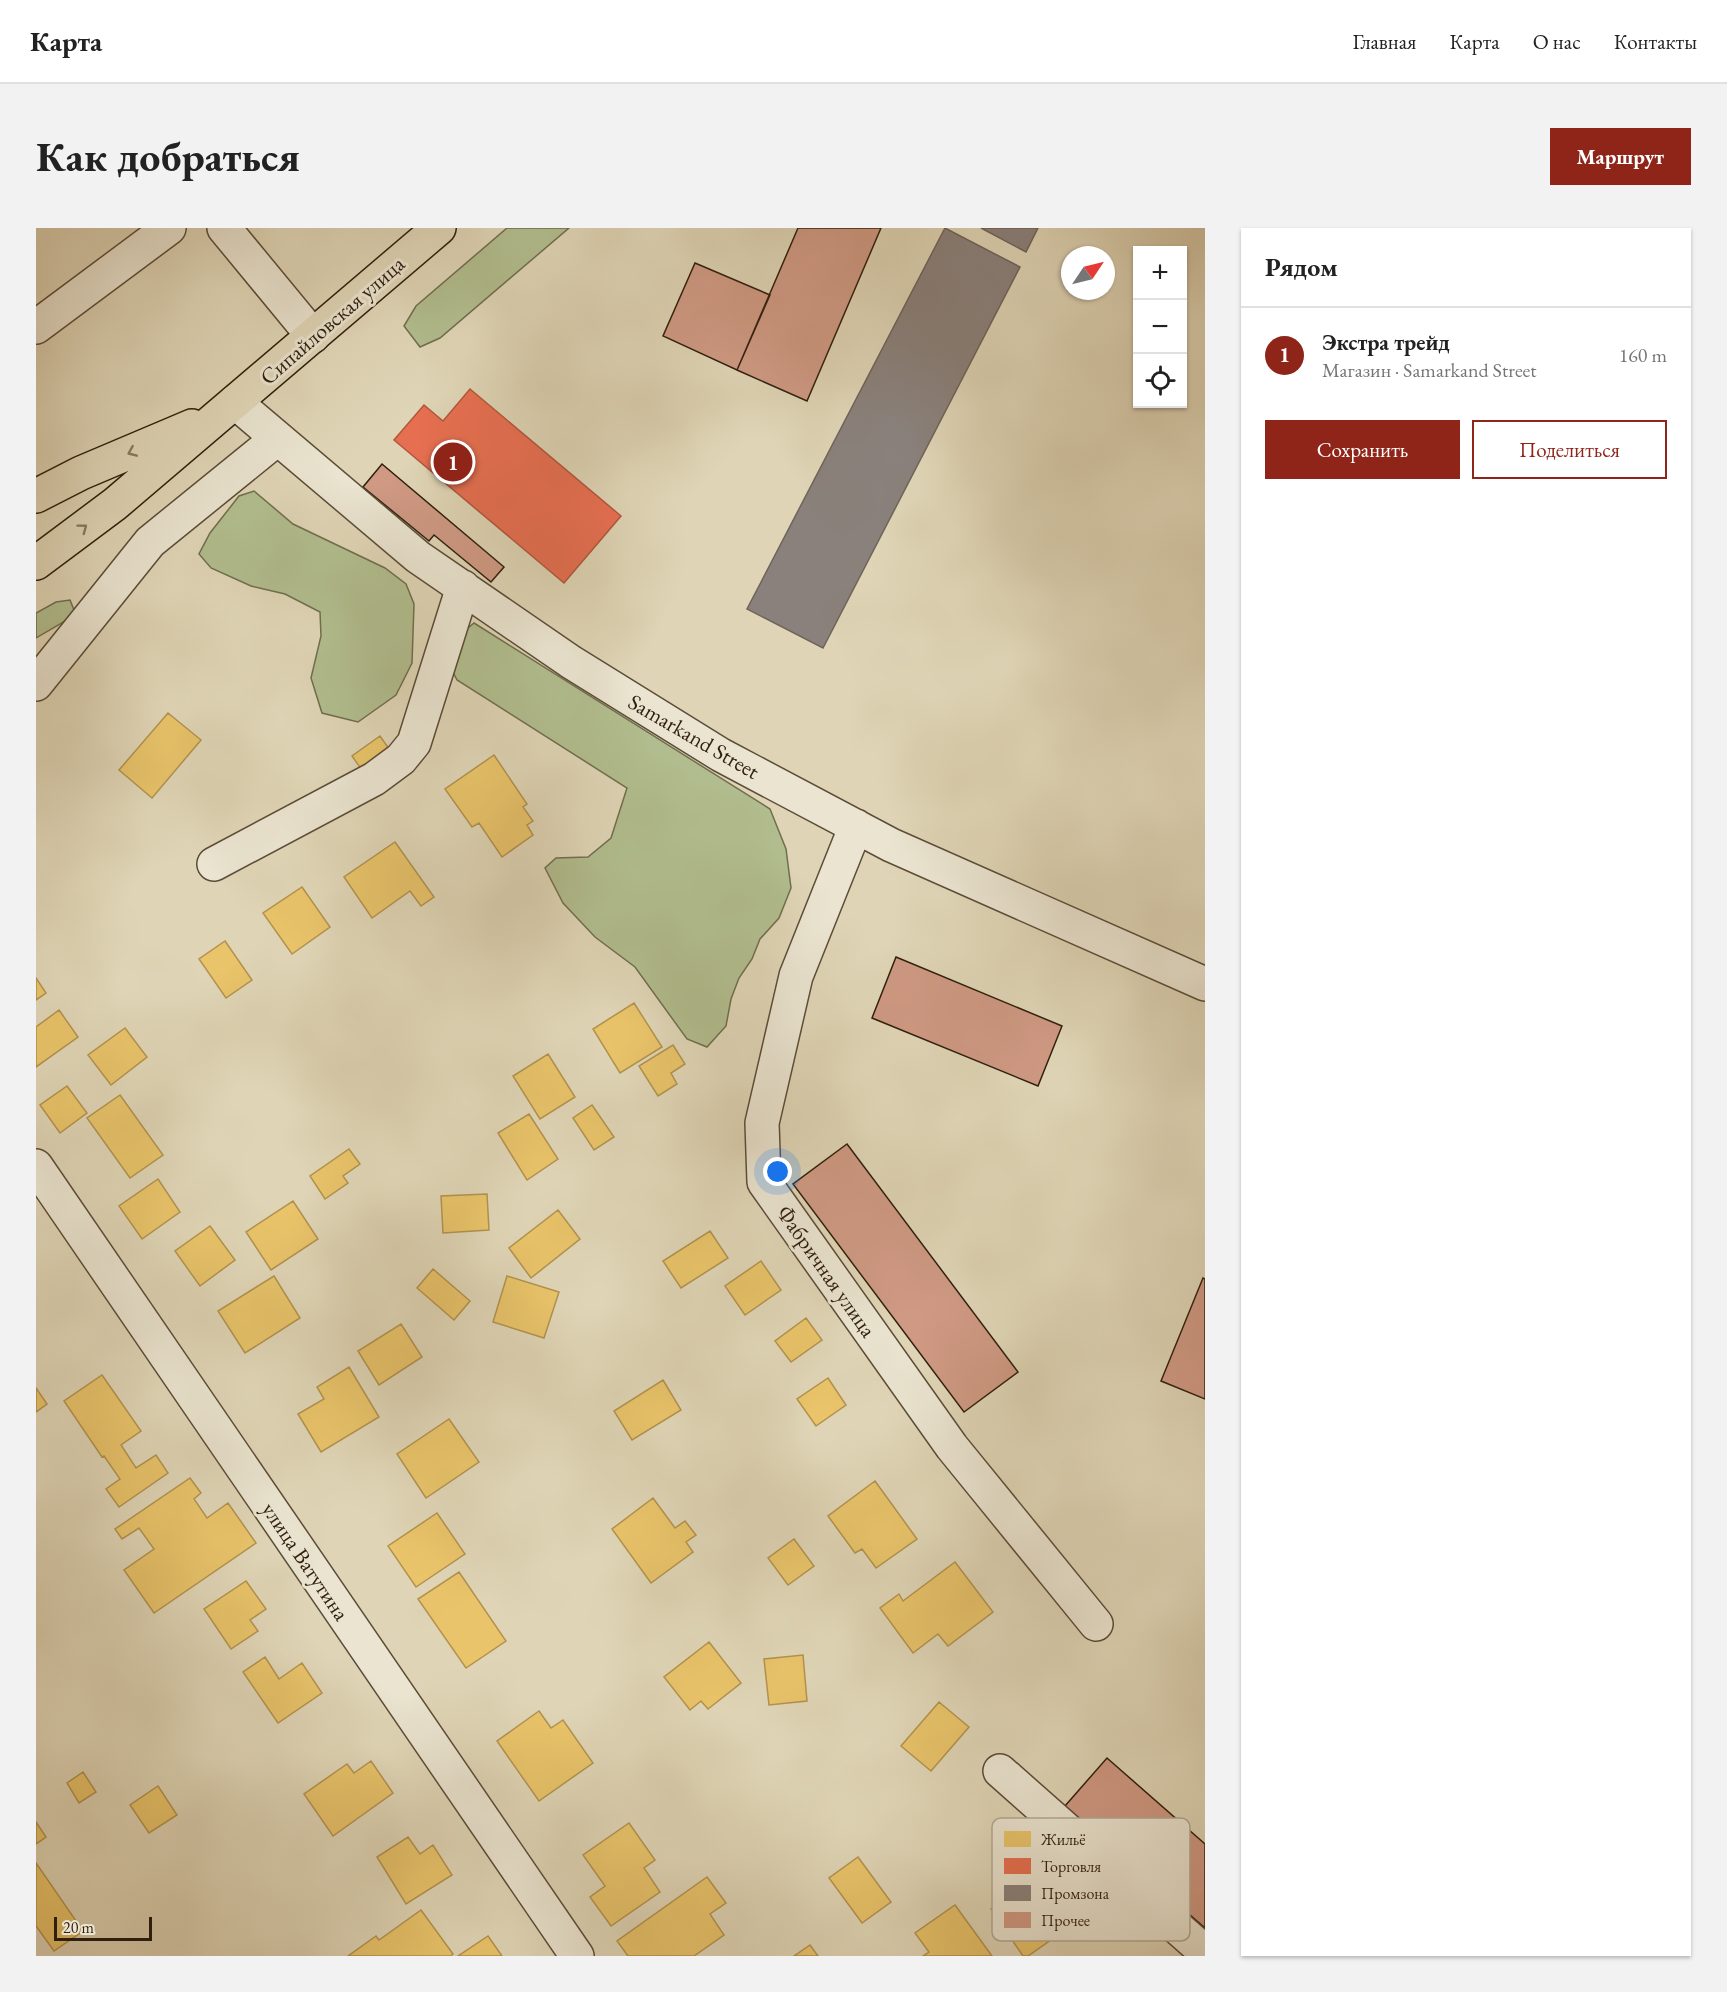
<!DOCTYPE html>
<html lang="ru">
<meta charset="utf-8">
<style>
:root{--surface:#fff;--page:#f2f2f2;--text:#222;--muted:#767676;--line:#e0e0e0;--accent:#8f2418}
body{margin:0;font-family:"EB Garamond",serif;background:var(--page);color:var(--text)}
.controls{position:absolute;right:18px;top:18px;display:grid;overflow:hidden;border-radius:0px;box-shadow:0 2px 4px #0004}
.controls button{width:54px;height:54px;display:grid;place-items:center;padding:0;border:0;border-bottom:2px solid var(--line);background:var(--surface);color:var(--text);font:30px sans-serif}
.compass{position:absolute;left:1025px;top:18px;width:54px;height:54px;border-radius:50%;background:var(--surface);box-shadow:0 2px 4px #0004;rotate:55deg}
.scale{position:absolute;left:18px;bottom:15px;width:98px;box-sizing:border-box;padding-left:6px;border:3px solid #301f0e;border-top:0;font-size:16px;line-height:21px;white-space:nowrap;color:#301f0e;-webkit-text-stroke:4px #eae4d0;paint-order:stroke}
.you{position:absolute;left:742px;top:944px;width:21px;height:21px;margin:-15px;border:4px solid #fff;border-radius:50%;background:#1a73e8;box-shadow:0 0 0 9px #1a73e833}
.badge{display:grid;place-items:center;width:39px;height:39px;border-radius:50%;background:var(--accent);color:#fff;font-size:20px;font-weight:700}
.pin{position:absolute;translate:-50% -50%;border:3px solid #fff;box-shadow:0 2px 6px #0006}
.list{margin:0;padding:0;list-style:none}
h2{display:flex;justify-content:space-between;align-items:center;height:78px;margin:0;padding:0 24px;font-size:26px}
h2 small{font-size:20px;font-weight:400;color:var(--muted)}
.list li{display:grid;grid-template-columns:39px 1fr auto;gap:18px;align-items:center;box-sizing:border-box;height:96px;padding:0 24px;border-top:2px solid var(--line)}
.list b{display:block;font-size:22px;white-space:nowrap}
.list p{margin:0;font-size:20px;white-space:nowrap;color:var(--muted)}
.list em{font-size:20px;font-style:normal;color:var(--muted)}
.actions{display:flex;gap:12px;padding:18px 24px}
.actions a{flex:1;padding:14px 0;border:2px solid var(--accent);border-radius:0px;text-align:center;font-size:21px;color:var(--accent)}
.actions .main{background:var(--accent);color:#fff}
.icon{flex:none;width:33px;height:33px;fill:none;stroke:currentColor;stroke-width:2;stroke-linecap:round;stroke-linejoin:round}
.map{position:relative;flex:none;width:1169px;height:1728px;overflow:hidden;border-radius:0px}
header{display:flex;align-items:center;gap:36px;box-sizing:border-box;height:84px;padding:0 30px;background:var(--surface);border-bottom:2px solid var(--line)}
header strong{font-size:28px}
nav{display:flex;gap:33px;margin-inline-start:auto;font-size:21px}
.intro{display:flex;align-items:center;justify-content:space-between;box-sizing:border-box;height:144px;padding:0 36px}
h1{margin:0;font-size:42px}
.button{padding:15px 27px;border-radius:0px;background:var(--accent);color:#fff;font-size:21px;font-weight:700}
main{display:flex;gap:36px;padding:0 36px}
aside{flex:1;background:var(--surface);border-radius:0px;box-shadow:0 2px 4px #0004}
.map>svg:first-child{display:block}
.green{fill:#b1bd8e;stroke:#706e4e;stroke-width:1.5}
.homes{fill:#e9c46a;stroke:#b2924e;stroke-width:1.5}
.shops{fill:#e76f51;stroke:#b0573d;stroke-width:1.5}
.industry{fill:#8a817c;stroke:#6f645b;stroke-width:1.5}
.building{fill:#cf9983;stroke:#301f0e;stroke-width:1.5}
.lines{fill:none;stroke-linecap:round;stroke-linejoin:round}
.minor-casing{stroke:#5c4c38;stroke-width:36}
.major-casing{stroke:#301f0e;stroke-width:36}
.minor{stroke:#eae4d0;stroke-width:33}
.major{stroke:#dfd5b6;stroke-width:33}
.oneway{stroke:#887a62}
.labels{text-anchor:middle;stroke-width:6;stroke-linejoin:round;paint-order:stroke}
.street-label{font-size:22px;fill:#301f0e;stroke:#eae4d0}
.key{fill:#eae4d0;stroke:#b2a996;stroke-width:1.5}
.key-label{font-size:16px;fill:#301f0e}
</style>
<header>
<strong>Карта</strong>
<nav><a>Главная</a><a>Карта</a><a>О нас</a><a>Контакты</a></nav>
</header>
<div class="intro"><h1>Как добраться</h1><a class="button">Маршрут</a></div>
<main>
<div class="map">
<svg width="1169" height="1728" viewBox="0 0 1169 1728">
<rect width="100%" height="100%" fill="#dfd5b6"/>
<filter id="stains"><feTurbulence type="fractalNoise" baseFrequency=".00333" numOctaves="4"/><feColorMatrix values="0 0 0 0 .2 0 0 0 0 .09 0 0 0 0 .02 0 0 0 .5 -.17"/></filter>
<radialGradient id="worn" r=".72"><stop offset=".6" stop-color="#630" stop-opacity="0"/><stop offset="1" stop-color="#630" stop-opacity=".3"/></radialGradient>
<path class="green" d="M471,0H533L404,110L384,119L368,98L380,78Z
M218,263L257,296L349,340L370,356L378,376L376,435L360,467L322,494L286,485L275,450L285,408L284,384L249,366L215,358L175,340L163,326L174,305L203,268Z
M34,372L38,382L31,392L0,410V385L20,374Z
M438,395L734,581L750,621L755,660L743,690L724,711L716,731L703,750L695,771L690,798L671,819L651,811L599,739L559,709L527,675L509,640L520,630L552,629L575,610L591,560L421,452L413,436L426,405Z"/>
<path class="homes" d="M132,485L165,512L116,570L83,542Z
M344,508L358,528L330,548L316,528Z
M458,527L491,576L487,579L497,593L491,597L497,607L466,629L443,595L436,599L409,561Z
M359,614L398,669L385,678L374,663L336,690L308,649Z
M266,659L294,699L256,726L227,685Z
M189,713L216,752L190,770L163,731Z
M0,750L10,765L0,772Z
M598,775L626,819L584,845L557,801Z
M23,782L42,809L0,839V799Z
M89,800L111,829L75,857L52,827Z
M637,817L649,836L635,845L641,856L622,868L603,838Z
M512,826L539,869L504,891L477,848Z
M31,858L51,885L24,905L4,877Z
M84,867L127,927L94,950L51,890Z
M556,877L578,909L558,922L537,890Z
M493,886L522,931L491,952L462,905Z
M313,921L324,936L307,948L312,955L289,971L274,948Z
M122,951L144,984L106,1011L83,978Z
M451,966L453,1002L407,1005L405,968Z
M257,973L282,1011L235,1042L210,1004Z
M522,982L544,1011L495,1050L473,1020Z
M174,998L199,1032L164,1058L139,1023Z
M674,1003L692,1030L645,1060L627,1033Z
M725,1033L745,1062L709,1087L689,1058Z
M397,1041L434,1073L418,1092L381,1060Z
M238,1048L264,1090L209,1125L182,1083Z
M471,1048L523,1064L508,1110L457,1094Z
M770,1090L786,1112L755,1134L739,1113Z
M365,1096L386,1129L343,1157L322,1123Z
M313,1139L343,1189L285,1224L262,1186L288,1171L281,1159Z
M66,1147L105,1203L85,1217L100,1240L120,1227L132,1245L83,1279L70,1261L84,1251L68,1228L66,1229L28,1173Z
M792,1150L810,1177L780,1198L761,1171Z
M627,1152L645,1182L596,1212L578,1183Z
M0,1160L11,1176L0,1184Z
M413,1191L443,1234L390,1270L361,1226Z
M154,1250L165,1265L158,1271L171,1290L192,1275L220,1315L118,1385L88,1342L118,1321L103,1300L86,1311L79,1301Z
M839,1253L881,1311L840,1340L826,1321L819,1325L792,1288Z
M617,1270L639,1300L649,1293L660,1307L650,1314L657,1324L615,1355L576,1301Z
M401,1285L429,1326L380,1359L352,1318Z
M758,1311L778,1338L752,1357L732,1330Z
M919,1334L957,1384L912,1418L902,1406L877,1425L844,1380L863,1366L867,1373Z
M423,1344L470,1413L430,1440L382,1371Z
M210,1353L230,1381L214,1392L222,1403L195,1421L168,1381Z
M673,1414L705,1455L672,1481L665,1473L654,1482L628,1449Z
M767,1427L771,1473L733,1477L728,1431Z
M229,1429L243,1451L266,1435L286,1465L242,1495L207,1444Z
M903,1474L933,1499L895,1543L865,1518Z
M503,1483L515,1500L527,1492L557,1535L503,1573L461,1513Z
M335,1533L357,1565L297,1608L268,1566L311,1536L318,1545Z
M47,1544L60,1564L43,1575L31,1555Z
M122,1558L141,1587L113,1605L94,1577Z
M0,1594L10,1609L0,1616Z
M593,1595L619,1632L608,1640L624,1664L575,1698L554,1669L569,1658L547,1627Z
M372,1609L384,1626L397,1617L416,1647L370,1676L341,1629Z
M822,1629L855,1674L826,1695L793,1650Z
M0,1635L47,1703L18,1723L0,1698Z
M671,1649L690,1675L674,1686L688,1707L658,1728H592L581,1713Z
M1000,1649L1035,1698L992,1728H987L955,1681Z
M919,1677L956,1728H887L893,1724L879,1705Z
M385,1682L417,1726L415,1728H312L340,1708L343,1712Z
M452,1708L466,1728H422Z
M774,1717L782,1728H758Z"/>
<path class="shops" d="M434,161L585,288L528,355L358,212L388,177L407,193Z"/>
<path class="industry" d="M909,0L984,39L787,420L711,381Z
M945,0H1002L990,24Z"/>
<path class="building" d="M762,0H845L771,173L701,142Z
M659,35L734,67L701,142L627,108Z
M346,236L468,339L455,354L398,307L393,313L327,259Z
M860,729L1026,798L1002,858L836,790Z
M811,916L982,1144L928,1184L757,956Z
M1167,1050L1169,1051V1171L1125,1153Z
M1071,1530L1169,1616V1700L1029,1578Z"/>
<g class="lines">
<defs>
<path id="minor" d="M188,0L277,108
M0,99L133,0
M199,174L382,329L535,434L685,527L855,617L1169,756
M0,456L114,314L241,211
M820,598L760,748L726,895L728,954L916,1219L1060,1396
M178,636L338,551L365,531L378,515L427,359
M0,938L541,1728
M964,1543L1169,1724"/>
<path id="major" d="M0,268L45,245L156,198
M0,335L79,276L403,0"/>
</defs>
<use href="#minor" class="minor-casing"/>
<use href="#major" class="major-casing"/>
<use href="#minor" class="minor"/>
<use href="#major" class="major"/>
</g>
<defs><path id="oneway-chevron" d="M-2-3.5L2.5 0L-2 3.5" fill="none" stroke-width="1.6" stroke-linecap="round" stroke-linejoin="round" transform="scale(1.5)"/></defs>
<g class="oneway">
<use href="#oneway-chevron" transform="translate(96 224) rotate(157)"/>
<use href="#oneway-chevron" transform="translate(47 300) rotate(-37)"/>
</g>
<g class="labels">
<g class="street-label">
<text transform="translate(296 92) rotate(-41)" y="8">Сипайловская улица</text>
<text transform="translate(658 508) rotate(30)" y="8">Samarkand Street</text>
<text transform="translate(791 1043) rotate(55)" y="8">Фабричная улица</text>
<text transform="translate(270 1333) rotate(56)" y="8">улица Ватутина</text>
</g>
</g>
<rect x="956" y="1590" width="198" height="123" rx="9" class="key"/>
<rect x="968" y="1603" width="27" height="16" fill="#e9c46a"/>
<rect x="968" y="1630" width="27" height="16" fill="#e76f51"/>
<rect x="968" y="1657" width="27" height="16" fill="#8a817c"/>
<rect x="968" y="1684" width="27" height="16" fill="#cf9983"/>
<g class="key-label">
<text x="1005" y="1617">Жильё</text>
<text x="1005" y="1644">Торговля</text>
<text x="1005" y="1671">Промзона</text>
<text x="1005" y="1698">Прочее</text>
</g>
<rect width="100%" height="100%" filter="url(#stains)"/>
<rect width="100%" height="100%" fill="url(#worn)"/>
</svg>
<div class="controls">
<button>+</button>
<button>−</button>
<button><svg class="icon" aria-label="locate" viewBox="0 0 24 24"><circle cx="12" cy="12" r="6"/><path d="M12 2v4M12 18v4M2 12h4M18 12h4"/></svg></button>
</div>
<svg class="compass" viewBox="-18 -18 36 36"><path d="M0-13l5 13h-10z" fill="#e53935"/><path d="M0 13l5-13h-10z" fill="#767676"/></svg>
<div class="scale">20 m</div>
<div class="you"></div>
<div class="pin badge" style="left:417px;top:234px">1</div>
</div>
<aside>
<h2>Рядом<small></small></h2>
<ul class="list">
<li><span class="badge">1</span><div><b>Экстра трейд</b><p>Магазин · Samarkand Street</p></div><em>160 m</em></li>
</ul>
<div class="actions"><a class="main">Сохранить</a><a>Поделиться</a></div>
</aside>
</main>
